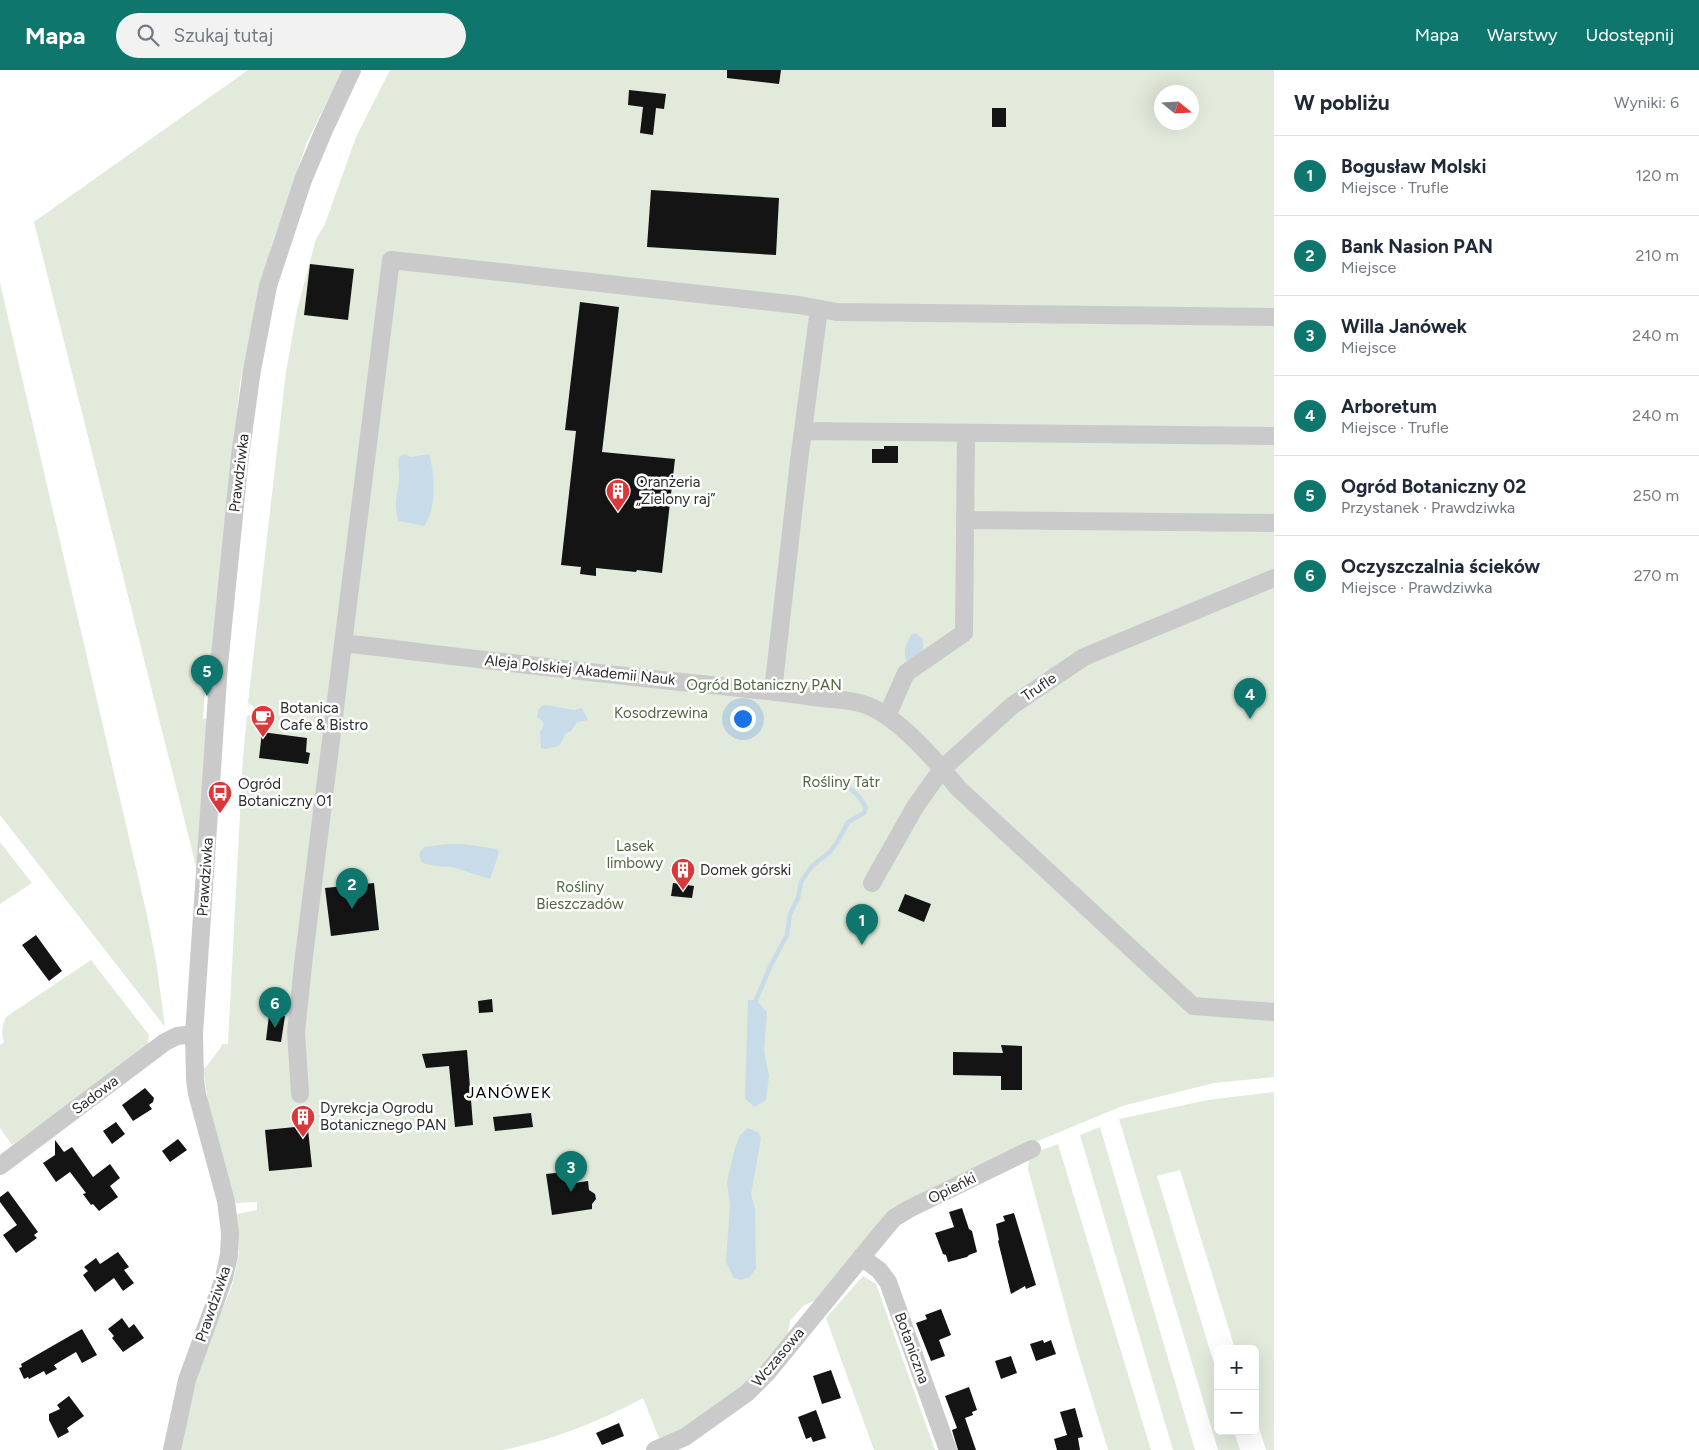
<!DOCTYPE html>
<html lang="pl">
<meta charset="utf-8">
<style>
:root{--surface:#fff;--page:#f2f2f3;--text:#1f2937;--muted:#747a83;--line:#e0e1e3;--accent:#0f766e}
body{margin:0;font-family:Figtree,sans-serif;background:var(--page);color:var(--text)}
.controls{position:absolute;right:15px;bottom:15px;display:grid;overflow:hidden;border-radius:8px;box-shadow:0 5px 20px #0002}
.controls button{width:45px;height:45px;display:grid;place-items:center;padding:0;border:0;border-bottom:1px solid var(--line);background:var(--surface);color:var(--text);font:25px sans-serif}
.compass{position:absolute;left:1154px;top:15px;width:45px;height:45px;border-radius:50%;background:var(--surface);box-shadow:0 5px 20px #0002;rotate:108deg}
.you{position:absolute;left:742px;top:648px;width:18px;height:18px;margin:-12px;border:4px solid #fff;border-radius:50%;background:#1a73e8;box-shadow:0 0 0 8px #1a73e833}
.badge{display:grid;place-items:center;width:32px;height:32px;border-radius:50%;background:var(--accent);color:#fff;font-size:16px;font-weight:700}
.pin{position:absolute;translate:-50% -41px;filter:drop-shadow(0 1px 2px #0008)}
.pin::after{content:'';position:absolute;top:26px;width:18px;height:15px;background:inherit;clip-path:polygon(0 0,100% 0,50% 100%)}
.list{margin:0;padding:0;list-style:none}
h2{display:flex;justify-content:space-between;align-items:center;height:65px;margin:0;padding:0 20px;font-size:21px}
h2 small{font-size:16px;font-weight:400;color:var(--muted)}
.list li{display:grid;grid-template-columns:32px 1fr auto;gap:15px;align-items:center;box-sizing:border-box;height:80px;padding:0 20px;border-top:1px solid var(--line)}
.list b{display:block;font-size:19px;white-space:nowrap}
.list p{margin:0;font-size:16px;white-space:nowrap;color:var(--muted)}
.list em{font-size:16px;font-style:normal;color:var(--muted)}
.icon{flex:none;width:28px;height:28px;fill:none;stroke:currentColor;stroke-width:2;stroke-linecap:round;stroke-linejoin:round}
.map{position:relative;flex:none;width:1274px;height:1380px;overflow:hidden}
header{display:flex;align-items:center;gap:30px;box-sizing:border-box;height:70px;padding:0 25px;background:var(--accent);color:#fff}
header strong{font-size:24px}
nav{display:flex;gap:28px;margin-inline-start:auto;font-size:18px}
.search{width:350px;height:45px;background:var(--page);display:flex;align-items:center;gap:12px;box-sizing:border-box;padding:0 18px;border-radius:28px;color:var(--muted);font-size:19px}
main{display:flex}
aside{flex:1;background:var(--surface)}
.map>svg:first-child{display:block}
.green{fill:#e2eadb;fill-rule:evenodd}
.water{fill:#c8dbe9}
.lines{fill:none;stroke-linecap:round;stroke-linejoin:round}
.stream{stroke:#c8dbe9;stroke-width:4.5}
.building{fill:#141414}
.minor{stroke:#cacaca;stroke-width:18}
.labels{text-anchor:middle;stroke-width:5;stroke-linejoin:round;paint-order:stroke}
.street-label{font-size:15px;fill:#2d2d2d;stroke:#fff}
.poi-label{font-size:15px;fill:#2d2d2d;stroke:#fff;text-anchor:start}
.park-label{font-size:15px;fill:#4e663d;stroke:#fff}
.neighbourhood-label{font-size:16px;letter-spacing:1px;fill:#000;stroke:#fff}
</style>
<header>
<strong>Mapa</strong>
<div class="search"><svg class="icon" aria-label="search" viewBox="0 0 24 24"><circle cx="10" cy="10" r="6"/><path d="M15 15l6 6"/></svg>Szukaj tutaj</div>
<nav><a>Mapa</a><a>Warstwy</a><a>Udostępnij</a></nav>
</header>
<main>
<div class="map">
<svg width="1274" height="1380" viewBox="0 0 1274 1380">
<rect width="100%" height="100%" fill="#fff"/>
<path class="green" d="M248,0H343L307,72L272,174L256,236L240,313L211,590L207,591L203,648L207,649L197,800L34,152Z
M390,0H1274V1007L1214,1013L1122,1036L1031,1074L891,1142L814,1231L803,1236L790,1251L787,1268L763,1296L736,1321L681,1362L659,1368L643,1328C599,1352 552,1370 503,1380H180L195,1305L232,1216L239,1183L237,1144L257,1140V1132L236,1133L208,1032L203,998L206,997L221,977L222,974H228L243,687L247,646L253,644L254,637L248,633L286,302L297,240L316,169L325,154L356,67ZM1162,22H1192V52H1162Z
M0,213L147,845L156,891L165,957L0,745Z
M0,772L32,813L0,834Z
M91,890L149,965L147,979L12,1075L0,1058V975L4,972C1,962 2,956 6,947Z
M1274,1022V1380H1266L1255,1346V1279H1235L1180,1100L1157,1106L1218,1307V1361H1234L1240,1380H1218L1119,1049L1208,1030Z
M1100,1057L1195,1380H1173L1080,1065Z
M1058,1074L1151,1380H1108L1076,1276L1028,1099L1029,1089L1039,1081Z
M863,1206L876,1214L935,1380H874L826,1248Z"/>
<path class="water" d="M404,384L411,387L429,384C435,403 437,439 424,456L399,451C393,436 397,426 399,411C400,403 397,395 399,387Z
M915,563L923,569V578L919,588L909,593C901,586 906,572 912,564Z
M546,635L574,640L582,638L588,650L577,652L571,661L566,663L559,676L545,679L541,678L540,662L544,655L542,651L537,647C538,640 539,636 546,635Z
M447,774H464L497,779L499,783L490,809L452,797L436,796L422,793L419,784L424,777Z
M748,930H756L767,942L764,981L769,1006L766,1030L754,1037L745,1028Z
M748,1058L759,1063L761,1068L751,1124L755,1139L756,1198L750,1207L741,1210L734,1208L726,1192L730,1135L727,1112L735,1078L740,1065Z"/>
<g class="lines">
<path class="stream" d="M756,930L770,897L787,865L790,844L798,828L801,812L812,796L830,782L838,771L848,752L864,743L866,738C859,725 853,719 840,713"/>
</g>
<path class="building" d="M727,0H781L779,14L727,8Z
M629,20L666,24L664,39L656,38L653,65L640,63L643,37L628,35Z
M992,38H1006V57H992Z
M651,120L779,128L776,185L647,177Z
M310,194L354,199L348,250L304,245Z
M580,232L619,237L602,382L675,389L662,503L637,500L636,502L596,498V506L580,504L581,497L561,495L576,361L565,360Z
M884,376H898V393H872V379H884Z
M262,662L307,668L306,682L310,683L308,694L259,688Z
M374,813L379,860L331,866L325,818Z
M673,813L694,816L692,828L671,826Z
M905,824L931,834L924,852L898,841Z
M36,865L62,901L49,911L22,875Z
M492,929L493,942L479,943L478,931Z
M269,945L285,946L281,972L266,970Z
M1001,975L1022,976V1020H1001V1006L953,1005V982L1003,983Z
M467,980L473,1055L455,1057L449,996L426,998L422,984Z
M145,1018L154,1028L153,1032L149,1035L152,1039L133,1051L122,1035Z
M531,1043L533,1057L495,1061L493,1047Z
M307,1050L312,1097L269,1101L265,1060L295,1057L294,1051Z
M116,1052L125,1064L112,1074L103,1061Z
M178,1069L187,1080L170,1092L162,1081Z
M55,1070L64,1082L72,1077L93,1107L110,1094L120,1108L110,1116L118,1127L99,1141L93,1134L91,1135L83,1124L86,1123L70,1102L56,1112L43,1093L55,1085Z
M564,1102L567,1114L588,1111L589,1120L595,1124L596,1129L592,1134V1139L552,1145L546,1104Z
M8,1121L38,1162L34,1165L37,1168L16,1183L3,1165L17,1155L0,1132V1127Z
M962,1138L969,1159L972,1161L977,1182L969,1185L967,1187L948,1192L946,1185L943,1184L935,1163L954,1157L949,1142Z
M1014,1143L1036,1215L1026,1219L1025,1216L1011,1224L998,1171L999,1170L996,1154L1005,1151L1003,1146Z
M118,1182L129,1197L124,1200L134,1213L123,1221L114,1208L95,1222L83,1205L88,1201L84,1197L96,1188L100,1194Z
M941,1239L951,1265L939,1270L945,1286L931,1291L916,1253L927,1249L925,1245Z
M122,1248L129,1258L134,1254L144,1268L123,1282L112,1268L114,1266L108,1259Z
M82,1259L97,1285L82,1293L76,1282L54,1295L57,1299L46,1305L44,1301L29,1309L28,1307L24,1309L19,1298L22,1297L21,1294Z
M1043,1270L1044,1273L1051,1270L1056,1284L1036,1291L1030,1274Z
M1011,1286L1017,1303L1001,1309L995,1291Z
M831,1300L841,1328L822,1334L813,1306Z
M969,1317L977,1340L972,1342L973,1345L965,1348L976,1380H958L952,1360L957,1358L945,1326Z
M69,1326L84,1346L67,1358L69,1362L58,1368L49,1350V1344L60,1339L57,1335Z
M1075,1338L1083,1367L1078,1368L1080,1380H1057L1054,1369L1067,1365L1060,1342Z
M816,1340L826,1368L813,1372L811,1367L806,1369L798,1347Z
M619,1353L624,1366L602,1375L596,1363Z"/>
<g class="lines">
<path class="minor" d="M804,361L1274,366
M966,450L1274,453
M343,573C462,587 581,602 701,614C741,618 781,622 821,628C838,630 857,630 873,638C903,652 937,692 958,718L1193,936L1274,942
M773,621L799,391L819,239
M887,646L906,603L964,563L966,363
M872,813L915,737L942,699L1013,635L1084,587L1274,508
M300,1024L296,962L304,886L391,190L799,235L837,242L1274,247
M0,1096L165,972L177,966L194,964
M861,1187L879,1200L888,1212L948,1380
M172,1380L187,1310L224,1208L229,1185L230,1163L226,1131L197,1024L195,1009L194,964L219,595L240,386L252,300L268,216L303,110L324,60L352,0
M655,1380L685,1367L747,1323L767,1303L878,1167L894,1148L909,1139L1032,1079"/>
</g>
<defs>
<symbol id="building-pin" viewBox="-11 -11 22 30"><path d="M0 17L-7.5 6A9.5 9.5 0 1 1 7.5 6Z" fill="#db383c" stroke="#fff"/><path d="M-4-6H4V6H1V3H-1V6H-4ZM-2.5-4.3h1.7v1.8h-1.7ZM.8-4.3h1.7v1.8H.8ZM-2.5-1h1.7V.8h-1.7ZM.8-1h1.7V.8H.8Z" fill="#fff"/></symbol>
<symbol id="cafe-pin" viewBox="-11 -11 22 30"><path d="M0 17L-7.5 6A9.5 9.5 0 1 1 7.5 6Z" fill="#db383c" stroke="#fff"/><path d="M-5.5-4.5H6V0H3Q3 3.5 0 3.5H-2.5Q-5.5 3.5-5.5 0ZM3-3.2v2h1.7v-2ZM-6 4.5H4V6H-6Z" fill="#fff"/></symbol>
<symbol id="bus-pin" viewBox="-11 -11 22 30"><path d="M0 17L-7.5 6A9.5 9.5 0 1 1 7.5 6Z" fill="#db383c" stroke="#fff"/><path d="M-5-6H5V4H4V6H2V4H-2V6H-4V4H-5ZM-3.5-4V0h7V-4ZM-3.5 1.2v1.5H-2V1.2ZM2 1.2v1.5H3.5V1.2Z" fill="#fff"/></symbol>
</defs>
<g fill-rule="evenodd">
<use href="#building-pin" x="604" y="407" width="28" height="38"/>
<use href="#cafe-pin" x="249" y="633" width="28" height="38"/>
<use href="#bus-pin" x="206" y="709" width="28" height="38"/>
<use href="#building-pin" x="669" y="786" width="28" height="38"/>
<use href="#building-pin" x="289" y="1033" width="28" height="38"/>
</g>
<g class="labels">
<g class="street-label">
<text transform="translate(239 403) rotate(-83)" y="5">Prawdziwka</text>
<text transform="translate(580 600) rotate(6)" y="5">Aleja Polskiej Akademii Nauk</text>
<text transform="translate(1039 617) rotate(-34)" y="5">Trufle</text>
<text transform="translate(205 807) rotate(-86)" y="5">Prawdziwka</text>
<text transform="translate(95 1025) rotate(-37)" y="5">Sadowa</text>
<text transform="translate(952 1118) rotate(-26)" y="5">Opieńki</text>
<text transform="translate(213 1234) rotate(-71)" y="5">Prawdziwka</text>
<text transform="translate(912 1278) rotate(70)" y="5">Botaniczna</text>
<text transform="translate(778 1287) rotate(-50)" y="5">Wczasowa</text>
</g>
<g class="poi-label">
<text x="636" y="417">Oranżeria<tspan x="636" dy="17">„Zielony raj”</tspan></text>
<text x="280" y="643">Botanica<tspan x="280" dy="17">Cafe &amp; Bistro</tspan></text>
<text x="238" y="719">Ogród<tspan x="238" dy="17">Botaniczny 01</tspan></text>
<text x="700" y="805">Domek górski</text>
<text x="320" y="1043">Dyrekcja Ogrodu<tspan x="320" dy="17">Botanicznego PAN</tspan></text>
</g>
<g class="park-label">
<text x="764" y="620">Ogród Botaniczny PAN</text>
<text x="661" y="648">Kosodrzewina</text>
<text x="841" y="717">Rośliny Tatr</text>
<text x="635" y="781">Lasek<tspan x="635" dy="17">limbowy</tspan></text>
<text x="580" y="822">Rośliny<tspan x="580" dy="17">Bieszczadów</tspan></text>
</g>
<g class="neighbourhood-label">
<text x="509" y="1028">JANÓWEK</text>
</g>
</g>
</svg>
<div class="controls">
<button>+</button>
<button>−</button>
</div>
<svg class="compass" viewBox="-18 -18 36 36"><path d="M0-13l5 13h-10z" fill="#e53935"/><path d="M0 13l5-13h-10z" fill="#747a83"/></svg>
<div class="you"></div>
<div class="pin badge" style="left:862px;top:875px">1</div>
<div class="pin badge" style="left:352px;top:839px">2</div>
<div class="pin badge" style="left:571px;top:1122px">3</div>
<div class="pin badge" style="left:1250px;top:649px">4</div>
<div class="pin badge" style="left:207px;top:626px">5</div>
<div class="pin badge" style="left:275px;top:958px">6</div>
</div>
<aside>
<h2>W pobliżu<small>Wyniki: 6</small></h2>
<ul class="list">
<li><span class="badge">1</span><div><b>Bogusław Molski</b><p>Miejsce · Trufle</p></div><em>120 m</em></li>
<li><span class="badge">2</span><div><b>Bank Nasion PAN</b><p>Miejsce</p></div><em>210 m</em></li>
<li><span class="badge">3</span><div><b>Willa Janówek</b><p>Miejsce</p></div><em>240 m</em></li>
<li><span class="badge">4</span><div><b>Arboretum</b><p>Miejsce · Trufle</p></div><em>240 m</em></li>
<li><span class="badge">5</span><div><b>Ogród Botaniczny 02</b><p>Przystanek · Prawdziwka</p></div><em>250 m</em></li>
<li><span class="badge">6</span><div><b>Oczyszczalnia ścieków</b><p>Miejsce · Prawdziwka</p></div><em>270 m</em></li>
</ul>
</aside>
</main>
